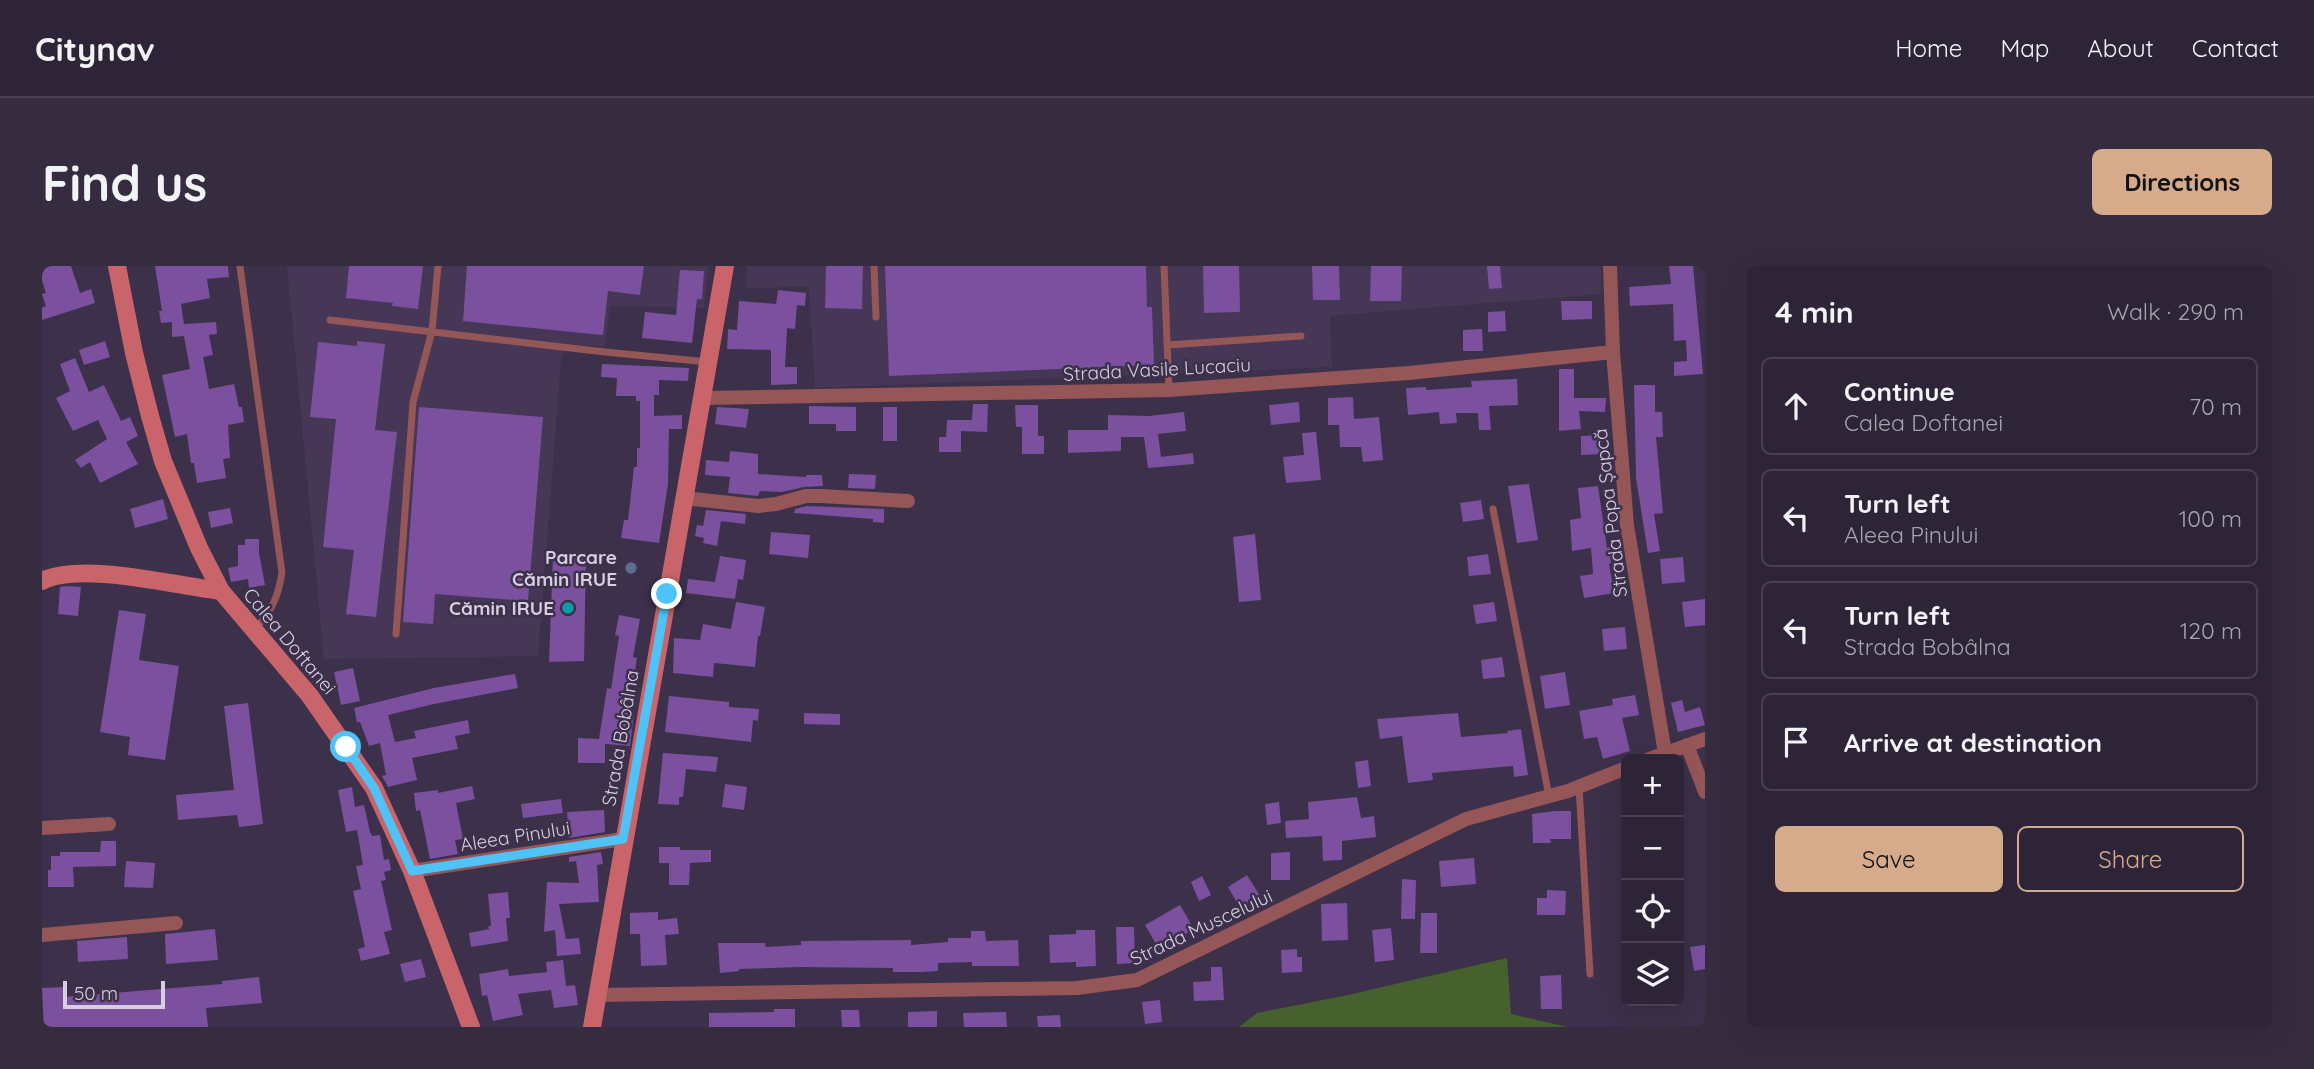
<!DOCTYPE html>
<meta charset="utf-8">
<style>
:root{--surface:#2e2438;--page:#362c40;--text:#f1f3f6;--muted:#a7a4ae;--line:#494153;--accent:#d6ab8b}
body{margin:0;font-family:Quicksand,sans-serif;background:var(--page);color:var(--text)}
.controls{position:absolute;right:21px;bottom:21px;display:grid;overflow:hidden;border-radius:10px;box-shadow:0 7px 28px #0002}
.controls button{width:63px;height:63px;display:grid;place-items:center;padding:0;border:0;border-bottom:2px solid var(--line);background:var(--surface);color:var(--text);font:35px sans-serif}
.scale{position:absolute;left:21px;bottom:18px;width:102px;box-sizing:border-box;padding-left:7px;border:4px solid #d7cfe0;border-top:0;font-size:19px;line-height:24px;white-space:nowrap;color:#d7cfe0;-webkit-text-stroke:5px #3d304a;paint-order:stroke}
.stop{position:absolute;width:21px;height:21px;margin:-16px;border:5px solid #4fc3f7;border-radius:50%;background:#fff}
.stop.end{background:#4fc3f7;border-color:#fff;box-shadow:0 2px 7px #0008}
.list{margin:0;padding:0;list-style:none}
h2{display:flex;justify-content:space-between;align-items:center;height:91px;margin:0;padding:0 28px;font-size:30px}
h2 small{font-size:23px;font-weight:400;color:var(--muted)}
.list li{display:grid;grid-template-columns:46px 1fr auto;gap:21px;align-items:center;box-sizing:border-box;height:98px;margin:0 14px 14px;padding:0 14px;border:2px solid var(--line);border-radius:10px}
.list b{display:block;font-size:26px;white-space:nowrap}
.list p{margin:0;font-size:23px;white-space:nowrap;color:var(--muted)}
.list em{font-size:23px;font-style:normal;color:var(--muted)}
.actions{display:flex;gap:14px;padding:21px 28px}
.actions a{flex:1;padding:16px 0;border:2px solid var(--accent);border-radius:10px;text-align:center;font-size:24px;color:var(--accent)}
.actions .main{background:var(--accent);color:#111}
.icon{flex:none;width:38px;height:38px;fill:none;stroke:currentColor;stroke-width:2;stroke-linecap:round;stroke-linejoin:round}
.map{position:relative;flex:none;width:1663px;height:761px;overflow:hidden;border-radius:10px}
header{display:flex;align-items:center;gap:42px;box-sizing:border-box;height:98px;padding:0 35px;background:var(--surface);border-bottom:2px solid var(--line)}
header strong{font-size:33px}
nav{display:flex;gap:38px;margin-inline-start:auto;font-size:24px}
.intro{display:flex;align-items:center;justify-content:space-between;box-sizing:border-box;height:168px;padding:0 42px}
h1{margin:0;font-size:49px}
.button{padding:18px 32px;border-radius:10px;background:var(--accent);color:#111;font-size:24px;font-weight:700}
main{display:flex;gap:42px;padding:0 42px}
aside{flex:1;background:var(--surface);border-radius:10px;box-shadow:0 7px 28px #0002}
.map>svg:first-child{display:block}
.built{fill:#473757}
.green{fill:#47612e}
.building{fill:#7a509f}
.lines{fill:none;stroke-linecap:round;stroke-linejoin:round}
.service{stroke:#955658;stroke-width:7}
.minor{stroke:#955658;stroke-width:14}
.secondary{stroke:#c8646a;stroke-width:18}
.route{stroke:#4fc3f7;stroke-width:9}
.service-dot{fill:#5c6f8a;stroke:#3d304a;stroke-width:2.5}
.culture-dot{fill:#0f9aa8;stroke:#3d304a;stroke-width:2.5}
.labels{text-anchor:middle;stroke-width:5;stroke-linejoin:round;paint-order:stroke}
.street-label{font-size:19px;fill:#d7cfe0;stroke:#3d304a}
.poi-label{font-size:19px;font-weight:bold;fill:#d7cfe0;stroke:#3d304a;text-anchor:end}
</style>
<header>
<strong>Citynav</strong>
<nav><a>Home</a><a>Map</a><a>About</a><a>Contact</a></nav>
</header>
<div class="intro"><h1>Find us</h1><a class="button">Directions</a></div>
<main>
<div class="map">
<svg width="1663" height="761" viewBox="0 0 1663 761">
<rect width="100%" height="100%" fill="#3d304a"/>
<path class="built" d="M245,0H666L662,42L568,40L563,81L525,78L519,94L496,390L282,393Z
M705,0H1559V28L1288,50L1290,101L773,122L767,21L705,22Z"/>
<path class="green" d="M1465,692L1469,748L1526,761H1197L1215,747L1306,729Z"/>
<path class="building" d="M0,0H29L38,27L49,23L53,37L0,54V42L4,40L0,28L4,27L0,14Z
M113,0H186L187,11L165,13L168,32L139,38L142,58L174,56L175,68L167,69L171,89L161,91L167,123L192,118L197,141H200L202,156L186,159L188,192L181,193L184,212L155,217L152,197H149L145,168L133,171L120,109L148,103L142,70L130,71V56L119,57L117,45H120Z
M307,0H381L376,43L350,40L351,37L304,32Z
M425,0H602L598,29L566,25L561,69L421,55Z
M784,0H821L820,43L783,42Z
M843,0H1104L1105,41H1110L1112,99L847,110Z
M1161,0H1197L1198,46L1162,47Z
M1270,0H1297L1298,34H1271Z
M1329,0H1360L1359,35H1328Z
M1445,0H1458L1460,22L1447,23Z
M1627,0H1651L1661,108L1632,110V96L1645,95L1644,74L1632,75L1631,38L1588,40L1587,21L1629,18Z
M638,4L662,5L660,33H655L650,77L600,72L603,46L634,49Z
M736,24L764,27L763,40L755,39L753,63L745,62L743,101H755V118L729,119V84L685,83L686,63L695,64L697,35L734,38Z
M1519,35H1550V53L1520,54Z
M1463,45L1464,65L1446,66V46Z
M1440,63L1441,85H1421V64Z
M63,75L68,91L42,99L37,84Z
M315,75L343,78L333,164L355,166L334,351L304,348L312,284L281,281L294,153L268,151L276,76L315,80Z
M33,92L47,126L62,119L79,155L88,151L96,170L84,176L96,198L58,217L48,196L39,202L33,194L65,173L56,154L31,165L14,132L28,125L18,98Z
M560,98L647,102L646,115L617,114V129H612V150L640,149V163H627L626,218L617,277L579,272L582,254H586L592,201H595V182H598V135H594V130H574L575,112L559,111Z
M1517,103H1532V132H1564L1563,146L1537,145L1539,163L1517,165Z
M1475,113L1476,139L1447,140L1449,164H1437L1436,147H1414L1415,157L1398,158L1397,146L1366,149L1364,122L1384,121V124L1430,121L1429,115Z
M1592,119H1613V146H1620L1621,171H1614L1621,247L1612,248L1618,285L1606,287L1594,212Z
M1311,131L1312,153L1337,151L1341,194L1321,196L1319,181H1298L1297,159H1286V132Z
M1257,136L1258,156L1229,159L1227,139Z
M931,138H946L945,166L919,165V186H897V171H904L905,154H930Z
M973,139H996V170H1002V188H980V161H974Z
M767,140L814,141V165H794V158H767Z
M377,141L501,151L486,335L393,328L391,358L361,356Z
M675,141L707,143L704,162L673,158Z
M841,141H855V175H841Z
M1142,146L1144,165L1116,168L1119,191L1151,187L1152,198L1106,202L1102,171H1079V185L1026,187V164H1066V149L1107,150Z
M1274,166L1279,214L1244,217L1241,191L1262,189L1260,167Z
M1559,169V188L1539,189V170Z
M688,185L716,188V208L764,211V209H780L781,220L762,221L740,226L718,225L716,230L686,227L688,211L663,209L664,194L687,196Z
M807,208L834,209L833,223L806,222Z
M1487,218L1496,274L1475,277L1466,220Z
M1556,220L1565,282L1568,281L1569,297L1567,298L1572,327L1542,332L1538,310L1551,308L1549,282L1530,285L1528,254L1539,252L1536,222Z
M121,233L126,253L93,262L88,243Z
M1439,234L1442,253L1421,256L1418,237Z
M765,240L842,243V257L831,256V253L752,247L753,243Z
M188,242L191,257L169,262L166,246Z
M664,244L704,248L703,258L679,255L675,280L661,277L662,272L653,270L655,259L661,260Z
M729,266L768,269L766,292L727,288Z
M1213,268L1219,334L1197,336L1191,271Z
M203,273H217V287L223,319L207,322L206,313L189,316L186,302L196,300V279H203Z
M1446,288L1449,308L1427,310L1425,291Z
M544,289L542,395L507,396L511,290Z
M678,290L704,294L701,314L696,313L693,333L644,327L646,313L673,316Z
M1641,291L1643,316L1620,318L1618,293Z
M24,320L39,321L36,350L16,348L18,321Z
M1663,333V359L1643,361L1640,336Z
M694,336L723,341L718,370H716L713,401L672,397L671,411L631,407L632,372L658,374L661,358L689,363Z
M1452,336L1455,355L1434,358L1431,339Z
M77,344L104,348L97,394L137,400L123,494L86,489L88,471L58,466Z
M577,349L598,353L591,391L595,392L591,418L586,417L582,445L592,446L588,480L563,478V497H536V472L557,473L565,422L569,423L577,370L573,369Z
M1583,361L1585,383L1562,385L1560,363Z
M1460,391L1463,411L1441,413L1439,394Z
M311,402L318,435L299,439L292,406Z
M1523,406L1528,439L1503,443L1498,410Z
M473,408L476,422L392,438L346,449L353,476L374,472L372,465L426,454L428,467L413,470L416,483L370,492L375,514L346,521L340,510L344,509L338,477L327,480L318,456H315L312,442L392,422Z
M1593,429L1597,449L1580,452L1588,485L1561,493L1555,471L1542,473L1537,445L1571,439L1570,433Z
M627,430L687,436V441L717,443L716,455L711,454L709,476L623,466Z
M1640,434L1643,446L1658,441L1663,459L1636,466L1629,437Z
M206,437L221,558L197,561L195,549L136,554L134,529L192,524L182,440Z
M762,447L798,448V459L762,458Z
M1416,447L1419,471L1466,467L1465,465L1479,463L1486,509L1472,511L1471,500L1390,507L1391,514L1366,517L1360,470L1338,473L1335,453Z
M621,487L676,491L674,506L644,503L641,531H637V539L616,538Z
M1326,494L1329,520L1316,522L1313,496Z
M683,518L705,521L702,544L680,541Z
M430,520L433,533L414,537L421,573L413,574L416,588L388,593L378,544L374,545L372,527L396,524V527Z
M310,521L313,541L322,539L328,566L330,570L338,569L342,594L347,593L349,604L342,606L344,614L339,615L350,664L342,666L348,688L319,695L316,683L323,681L311,625L319,623L314,600L321,599L315,564L304,566L296,524Z
M1315,531L1319,552L1332,550L1334,571L1300,575V594L1281,595L1280,570L1244,572L1243,555L1267,553L1266,536Z
M519,533L521,547L481,552L479,538Z
M1237,536L1239,557L1225,559L1223,538Z
M562,544L563,566L527,572L525,546Z
M1513,545H1529V573H1508L1509,577H1491L1490,548Z
M59,575H74V600L31,601L32,621H6V604H9V590H18V586H58Z
M617,581H638V584H669V596L648,597L647,619H627V597H617Z
M559,586L561,598L555,599L557,636L517,638L524,673L537,672L539,688L515,690L513,664L502,666L505,616L537,617L534,595L527,596V591Z
M1248,586V614H1229V587Z
M1432,592L1434,618L1399,621L1397,595Z
M84,595L113,597L111,622L82,621Z
M1205,609L1218,630L1198,642L1186,621Z
M1160,610L1169,629L1157,635L1149,616Z
M1360,613L1374,614L1373,653H1359Z
M1505,624L1524,625L1523,649H1495V632H1505Z
M466,626L468,652H464L466,675L429,681L427,667L447,663L446,660H449L446,628Z
M1305,637L1306,674L1280,675L1279,638Z
M1138,639L1152,663L1117,683L1103,659Z
M616,646V654L635,652L637,668L623,669L625,699L599,700L598,668H588V647Z
M1379,647H1395V687H1378Z
M1074,661H1092L1093,697L1075,698Z
M1349,662L1352,694L1333,696L1330,664Z
M173,663L176,694L124,698L123,668Z
M1034,664H1053L1054,700L1034,701V696L1008,697L1007,669L1034,668Z
M929,665H943L944,675L976,674L977,700H930V696L896,697V705L880,706H851V702L759,701L697,703V705L678,707L676,677H723L724,681L759,679V675L869,674V679L906,676V672H929Z
M85,671L86,693L36,696L35,675Z
M1663,679V703L1652,705L1648,681Z
M1255,683V691H1260V706L1240,707L1239,684Z
M379,693L384,711L363,716L358,698Z
M521,694L524,720L533,719L536,739L512,742L509,724L476,728L481,749L451,755L445,729L440,730L437,708L466,703L467,710L505,706L504,696Z
M1169,701H1180L1182,734L1152,735L1151,716L1169,715Z
M1519,709L1520,743H1499L1498,710Z
M217,711L220,737L164,742L166,761H2L0,722L22,721V731L180,718V715Z
M1118,734L1120,756L1103,758L1100,736Z
M732,743H753V761H667V747L732,746Z
M799,744H817L818,761H800Z
M895,745V761H866V746Z
M964,746L965,761H922L921,747Z
M1018,749L1019,761H996L995,750Z"/>
<g class="lines">
<path class="service" d="M832,0L834,51
M1122,0L1127,124
M198,1L240,307C236,330 230,347 212,363
M288,54L563,86L666,96
M1125,79L1259,70
M1451,243L1507,530
M354,368L371,136L390,65L396,0
M1537,521L1548,708"/>
<path class="minor" d="M1568,0L1571,86L1585,259L1623,487
M661,132L1127,124L1367,107L1571,86
M642,232L716,240L734,238L764,230H779L866,235
M1645,479L1663,526
M1607,493L1663,473
M0,562L67,558
M370,605L581,573
M0,669L134,657
M555,729L1035,722L1095,714L1424,553L1526,525L1584,502"/>
<path class="secondary" d="M75,0L92,87L108,150L121,195L157,282L179,325L268,430L332,522L370,605L429,761
M0,315C39,295 134,320 179,325
M550,761L683,0"/>
</g>
<g class="lines">
<path class="route" d="M304,481L332,522L370,605L581,573L625,328"/>
</g>
<circle class="service-dot" cx="589" cy="302" r="7"/>
<circle class="culture-dot" cx="526" cy="342" r="7"/>
<g class="labels">
<g class="street-label">
<text transform="translate(1115 103) rotate(-3)" y="7">Strada Vasile Lucaciu</text>
<text transform="translate(1568 247) rotate(-97)" y="7">Strada Popa Șapcă</text>
<text transform="translate(248 375) rotate(50)" y="7">Calea Doftanei</text>
<text transform="translate(578 472) rotate(-80)" y="7">Strada Bobâlna</text>
<text transform="translate(473 570) rotate(-9)" y="7">Aleea Pinului</text>
<text transform="translate(1159 661) rotate(-25)" y="7">Strada Muscelului</text>
</g>
<g class="poi-label">
<text x="575" y="298">Parcare<tspan x="575" dy="22">Cămin IRUE</tspan></text>
<text x="512" y="349">Cămin IRUE</text>
</g>
</g>
</svg>
<div class="controls">
<button>+</button>
<button>−</button>
<button><svg class="icon" aria-label="locate" viewBox="0 0 24 24"><circle cx="12" cy="12" r="6"/><path d="M12 2v4M12 18v4M2 12h4M18 12h4"/></svg></button>
<button><svg class="icon" aria-label="layers" viewBox="0 0 24 24"><path d="M12 4l9 5-9 5-9-5zM3 14l9 5 9-5"/></svg></button>
</div>
<div class="scale">50 m</div>
<div class="stop" style="left:304px;top:481px"></div>
<div class="stop end" style="left:625px;top:328px"></div>
</div>
<aside>
<h2>4 min<small>Walk · 290 m</small></h2>
<ul class="list">
<li><svg class="icon" aria-label="ahead" viewBox="0 0 24 24"><path d="M12 20V5M6 11l6-6 6 6"/></svg><div><b>Continue</b><p>Calea Doftanei</p></div><em>70 m</em></li>
<li><svg class="icon" aria-label="left" viewBox="0 0 24 24"><path d="M17 20v-9H6M10 6l-5 5 5 5"/></svg><div><b>Turn left</b><p>Aleea Pinului</p></div><em>100 m</em></li>
<li><svg class="icon" aria-label="left" viewBox="0 0 24 24"><path d="M17 20v-9H6M10 6l-5 5 5 5"/></svg><div><b>Turn left</b><p>Strada Bobâlna</p></div><em>120 m</em></li>
<li><svg class="icon" aria-label="arrive" viewBox="0 0 24 24"><path d="M6 21V4h12l-3 4 3 4H6"/></svg><div><b>Arrive at destination</b></div></li>
</ul>
<div class="actions"><a class="main">Save</a><a>Share</a></div>
</aside>
</main>
